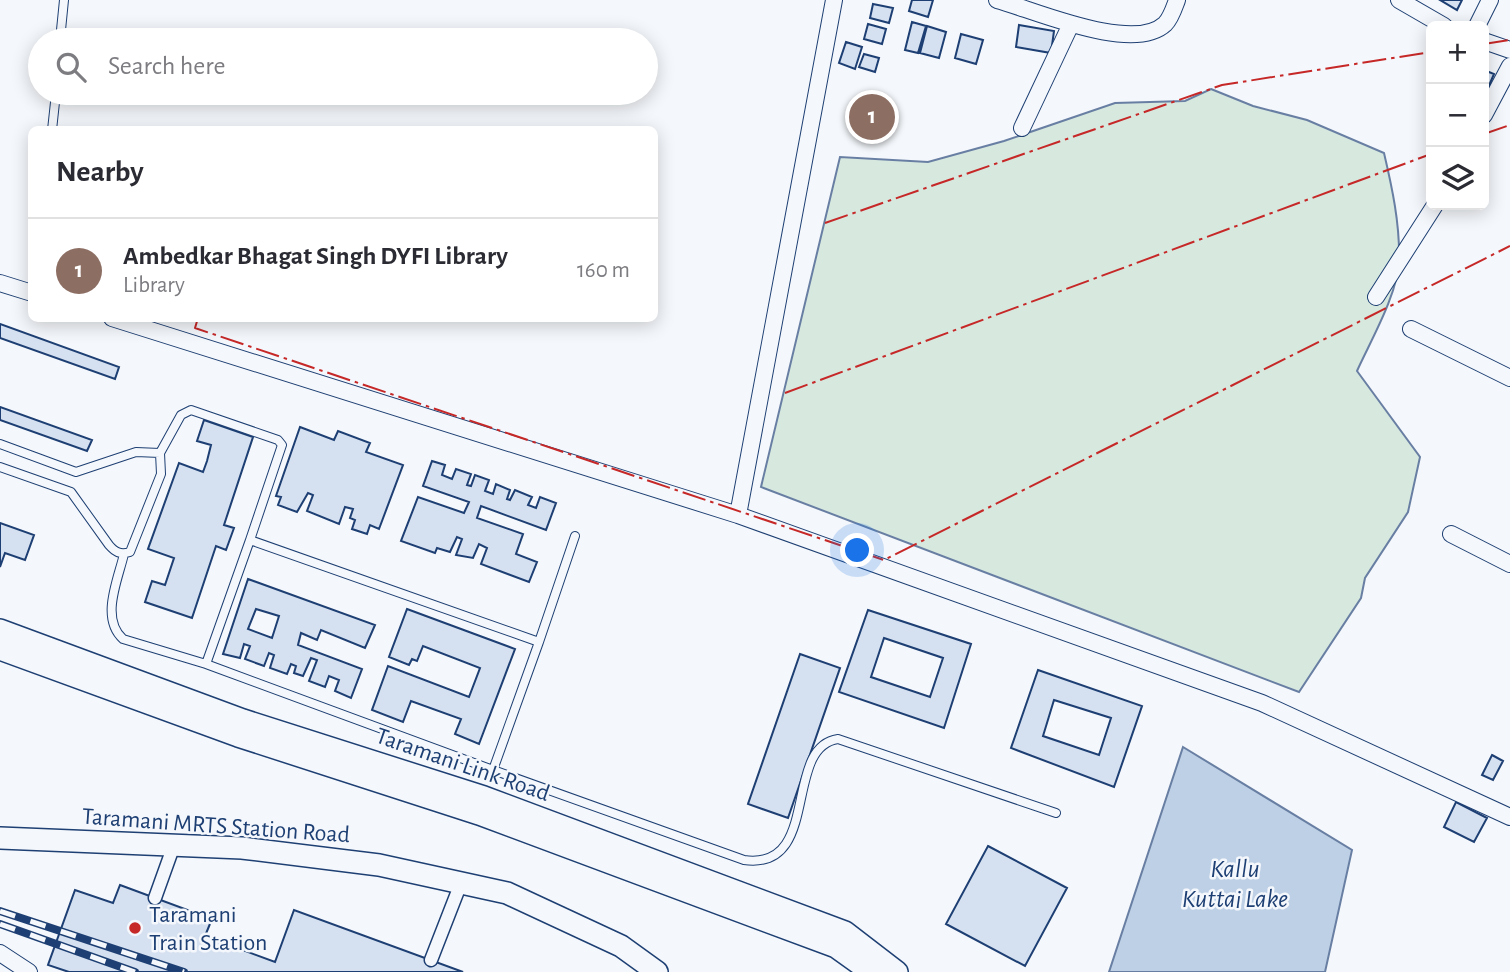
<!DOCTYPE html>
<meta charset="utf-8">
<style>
:root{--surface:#fff;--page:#f7f7f7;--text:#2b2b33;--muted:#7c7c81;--line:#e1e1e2;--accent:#d93025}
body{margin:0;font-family:"Alegreya Sans",sans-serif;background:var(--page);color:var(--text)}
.controls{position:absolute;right:21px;top:21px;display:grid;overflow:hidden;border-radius:10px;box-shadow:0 4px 18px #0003}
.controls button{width:63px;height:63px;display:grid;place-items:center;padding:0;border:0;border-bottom:2px solid var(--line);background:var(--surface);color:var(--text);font:35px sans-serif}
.you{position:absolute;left:858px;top:551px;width:24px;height:24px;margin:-18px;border:5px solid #fff;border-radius:50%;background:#1a73e8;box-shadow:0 0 0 10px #1a73e833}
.badge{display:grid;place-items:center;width:46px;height:46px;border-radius:50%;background:var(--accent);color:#fff;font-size:23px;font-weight:700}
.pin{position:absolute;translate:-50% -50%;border:4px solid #fff;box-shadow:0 2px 7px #0006}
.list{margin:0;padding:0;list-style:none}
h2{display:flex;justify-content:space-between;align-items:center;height:91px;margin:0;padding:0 28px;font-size:30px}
h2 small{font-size:23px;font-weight:400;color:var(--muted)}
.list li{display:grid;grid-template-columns:46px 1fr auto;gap:21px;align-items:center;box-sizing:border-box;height:105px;padding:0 28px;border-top:2px solid var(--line)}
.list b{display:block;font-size:26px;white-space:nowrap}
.list p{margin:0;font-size:23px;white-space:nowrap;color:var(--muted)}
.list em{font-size:23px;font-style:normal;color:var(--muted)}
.icon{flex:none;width:38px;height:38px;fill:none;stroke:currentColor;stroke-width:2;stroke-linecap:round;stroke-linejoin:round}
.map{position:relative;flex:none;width:1510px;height:972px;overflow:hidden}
.search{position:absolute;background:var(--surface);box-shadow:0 4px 18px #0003;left:28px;top:28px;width:630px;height:77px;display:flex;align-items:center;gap:18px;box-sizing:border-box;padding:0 24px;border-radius:38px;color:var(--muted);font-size:26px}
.panel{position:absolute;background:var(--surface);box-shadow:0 4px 18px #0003;left:28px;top:126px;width:630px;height:196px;border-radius:10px}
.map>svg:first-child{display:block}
.green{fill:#d7e8df;stroke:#687fa3;stroke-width:2}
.water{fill:#bed0e5;stroke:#687fa3;stroke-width:2}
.building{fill:#d5e0f0;stroke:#1d3f73;stroke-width:2;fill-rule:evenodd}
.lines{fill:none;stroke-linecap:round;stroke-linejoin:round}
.service-casing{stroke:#1d3f73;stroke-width:10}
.pedestrian-casing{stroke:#1d3f73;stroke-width:15}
.minor-casing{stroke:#1d3f73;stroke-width:18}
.tertiary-casing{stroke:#1d3f73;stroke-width:24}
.service{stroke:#f4f7fb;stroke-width:8}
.pedestrian{stroke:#f4f7fb;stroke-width:12}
.minor{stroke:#f4f7fb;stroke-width:16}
.tertiary{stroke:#f4f7fb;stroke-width:21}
.rail-casing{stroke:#1d3f73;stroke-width:8}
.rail{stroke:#f4f7fb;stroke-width:5;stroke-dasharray:16;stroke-linecap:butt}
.power{stroke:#c62828;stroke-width:2;stroke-dasharray:24 5 3.5 5;stroke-linecap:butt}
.poi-dot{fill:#c62828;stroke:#f4f7fb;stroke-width:2.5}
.labels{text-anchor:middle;stroke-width:5;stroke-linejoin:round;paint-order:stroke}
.street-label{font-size:24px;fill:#1d3f73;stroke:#f4f7fb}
.poi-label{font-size:24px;fill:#1d3f73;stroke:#f4f7fb;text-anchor:start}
.water-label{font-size:26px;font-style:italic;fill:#1d3f73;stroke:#f4f7fb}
</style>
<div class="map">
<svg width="1510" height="972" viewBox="0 0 1510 972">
<rect width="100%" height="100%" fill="#f4f7fb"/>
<path class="green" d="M1211,89L1253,106L1307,120L1384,153C1392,187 1400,224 1399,260C1398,294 1371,340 1357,371L1420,457L1408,512L1365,578L1361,598L1299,692L761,487L840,157L928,162L1004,141L1115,103L1185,101Z"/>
<path class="water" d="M1183,747L1352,850L1325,972H1109Z"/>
<path class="building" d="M912,0H933L928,17L909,11Z
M1440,0H1462L1457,10Z
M873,4L893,8L889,23L870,18Z
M912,22L926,26L918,53L905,50Z
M868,24L886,29L882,44L864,39Z
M1019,25L1054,31L1051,53L1016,47Z
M927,26L946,32L939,58L920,53Z
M961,34L983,40L976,64L955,58Z
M846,42L862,47L855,69L839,63Z
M864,54L879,58L875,72L859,67Z
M1484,70L1494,74L1488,88L1484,87Z
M0,324L119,367L115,379L0,338Z
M0,407L92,440L87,451L0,420Z
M204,420L253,437L224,525L234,528L226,550L216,546L192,618L145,602L152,581L165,585L174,558L148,549L179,463L203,472L207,461L211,445L197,441Z
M300,427L334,440L338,431L370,443L366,452L403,465L379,529L370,525L367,534L352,529L355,520L350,518L353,509L345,507L339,524L307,511L313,495L308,493L297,512L278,505L281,497L276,496Z
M432,461L445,465L442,475L452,479L456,469L471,474L467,485L471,486L475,475L489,480L485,491L493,494L496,484L510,490L507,499L510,500L515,490L532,497L528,505L536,508L540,497L556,503L546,530L481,506L477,518L523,534L516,554L537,562L529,582L481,564L487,548L479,544L473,558L456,555L462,539L457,537L450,552L437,548L435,553L401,541L418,497L464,513L469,502L423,486Z
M0,523L34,535L25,560L5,553L0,567Z
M248,579L375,625L365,648L321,630L317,640L301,633L298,645L362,669L351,698L335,691L339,680L329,676L325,687L309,681L317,660L311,658L303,676L294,673L296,666L291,664L287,674L270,668L274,655L269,653L264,666L245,659L250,646L244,644L240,658L223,654ZM256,609L279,616L272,638L248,629Z
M407,609L515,649L479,744L455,734L461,719L411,701L403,722L372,710L388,666L469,697L480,668L423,646L417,661L412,659L409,665L389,657Z
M868,610L971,644L944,728L839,692ZM884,638L943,658L930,697L871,677Z
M800,654L840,668L788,818L748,804Z
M1038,670L1142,706L1114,787L1011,748ZM1054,700L1111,718L1099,755L1043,736Z
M1492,755L1503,761L1493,780L1482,775Z
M1456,802L1487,818L1474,842L1444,827Z
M988,846L1067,888L1025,966L946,924Z
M120,885L212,919L205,936L275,962L294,910L463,972H69L48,965L75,890L113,903Z"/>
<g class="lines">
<defs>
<path id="service" d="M60,40L64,0
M52,130L56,93
M0,444L76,472L136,452L160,453L161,474L130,552C120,555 115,552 109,545L71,492L0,467
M124,554C118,580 100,618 123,639L206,664L493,770L539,642L250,540L282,445L278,440L191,410L181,415L160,453
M539,642L575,536
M206,664L250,540
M493,770L744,860C822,871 782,747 838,739L1056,813"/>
<path id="pedestrian" d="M155,898L174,845
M431,960L461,883"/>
<path id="minor" d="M997,0C1034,10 1133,54 1165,24C1171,18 1174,8 1177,0
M1399,0L1444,26
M1477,26L1490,0
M1484,41L1510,50
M1484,115L1510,66
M1022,128L1071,24
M0,283L32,293
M1376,297L1435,205
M112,318L738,515L1262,703L1510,817
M1411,329L1510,378
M738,515L834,0
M1451,534L1510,564
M0,953L29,972"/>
<path id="tertiary" d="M0,630L243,720L484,797L845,932L897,972
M0,649L238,736L479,814L836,947L871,972
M0,838L242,848L379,865L507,893L621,946L657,972"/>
</defs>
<use href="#service" class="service-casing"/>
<use href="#pedestrian" class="pedestrian-casing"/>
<use href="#minor" class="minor-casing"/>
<use href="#tertiary" class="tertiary-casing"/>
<use href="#service" class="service"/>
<use href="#pedestrian" class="pedestrian"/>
<use href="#minor" class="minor"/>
<use href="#tertiary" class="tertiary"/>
<defs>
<path id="rail" d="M0,911L184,972
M0,924L135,972"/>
</defs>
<use href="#rail" class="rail-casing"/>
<use href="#rail" class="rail"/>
<path class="power" d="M1484,44L1510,40
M1484,134L1510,125
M825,223L1222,85L1431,52
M198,318L195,328L884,560L1510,246
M785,393L1431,154"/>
</g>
<circle class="poi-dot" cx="135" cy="928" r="7"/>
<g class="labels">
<g class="street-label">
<text transform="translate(463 764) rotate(19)" y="8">Taramani Link Road</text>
<text transform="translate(216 825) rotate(4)" y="8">Taramani MRTS Station Road</text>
</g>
<g class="poi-label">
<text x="149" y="922">Taramani<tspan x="149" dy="28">Train Station</tspan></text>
</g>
<g class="water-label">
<text x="1235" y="877">Kallu<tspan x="1235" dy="30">Kuttai Lake</tspan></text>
</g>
</g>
</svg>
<div class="controls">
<button>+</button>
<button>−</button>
<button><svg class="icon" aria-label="layers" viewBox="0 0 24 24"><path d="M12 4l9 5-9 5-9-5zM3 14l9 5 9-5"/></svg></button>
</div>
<div class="you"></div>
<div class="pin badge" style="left:872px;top:117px;background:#8d6e63">1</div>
<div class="search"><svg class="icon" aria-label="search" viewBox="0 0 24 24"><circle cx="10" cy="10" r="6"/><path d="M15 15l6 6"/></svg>Search here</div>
<section class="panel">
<h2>Nearby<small></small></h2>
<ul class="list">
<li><span class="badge" style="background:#8d6e63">1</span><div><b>Ambedkar Bhagat Singh DYFI Library</b><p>Library</p></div><em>160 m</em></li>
</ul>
</section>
</div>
